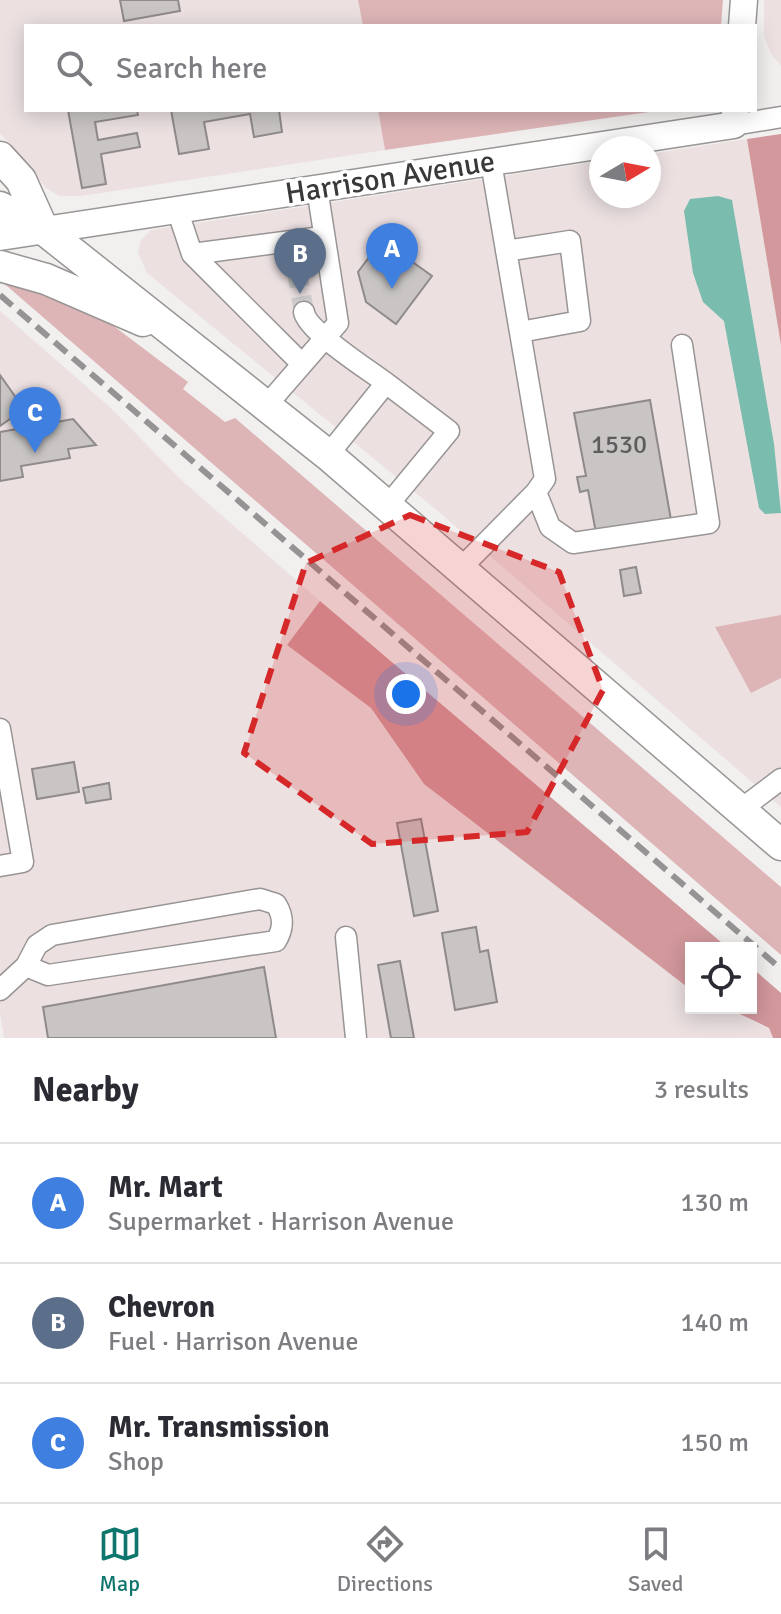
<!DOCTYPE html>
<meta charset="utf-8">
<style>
:root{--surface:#fff;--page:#f7f7f7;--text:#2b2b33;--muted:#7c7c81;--line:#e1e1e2;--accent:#0f766e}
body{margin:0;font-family:Signika,sans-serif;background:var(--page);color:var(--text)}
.controls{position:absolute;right:24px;bottom:24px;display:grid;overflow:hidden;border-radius:0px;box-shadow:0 4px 20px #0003}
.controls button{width:72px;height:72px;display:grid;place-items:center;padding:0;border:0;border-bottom:2px solid var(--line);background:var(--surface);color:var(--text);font:40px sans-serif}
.compass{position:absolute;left:589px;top:136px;width:72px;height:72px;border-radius:50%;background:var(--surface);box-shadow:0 4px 20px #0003;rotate:80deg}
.you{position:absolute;left:406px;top:694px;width:28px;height:28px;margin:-20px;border:6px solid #fff;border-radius:50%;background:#1a73e8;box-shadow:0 0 0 12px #1a73e833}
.badge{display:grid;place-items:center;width:52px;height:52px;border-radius:50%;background:var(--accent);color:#fff;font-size:26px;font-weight:700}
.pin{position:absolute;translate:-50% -66px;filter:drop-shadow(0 2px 4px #0008)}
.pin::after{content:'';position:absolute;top:42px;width:28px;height:24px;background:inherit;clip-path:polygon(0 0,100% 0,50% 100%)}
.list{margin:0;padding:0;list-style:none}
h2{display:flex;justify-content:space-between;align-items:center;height:104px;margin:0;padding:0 32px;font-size:34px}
h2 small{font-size:26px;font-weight:400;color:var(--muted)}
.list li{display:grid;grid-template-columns:52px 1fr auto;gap:24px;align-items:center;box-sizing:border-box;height:120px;padding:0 32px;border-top:2px solid var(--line)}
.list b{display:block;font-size:30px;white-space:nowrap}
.list p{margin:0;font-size:26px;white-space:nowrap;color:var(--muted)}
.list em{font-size:26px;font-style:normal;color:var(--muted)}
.icon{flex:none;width:44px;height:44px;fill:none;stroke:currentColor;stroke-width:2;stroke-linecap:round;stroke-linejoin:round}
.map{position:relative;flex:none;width:781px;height:1038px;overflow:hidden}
.search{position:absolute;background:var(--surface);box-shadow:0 4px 20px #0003;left:24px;right:24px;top:24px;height:88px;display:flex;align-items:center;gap:20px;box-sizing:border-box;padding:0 28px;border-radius:0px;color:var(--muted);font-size:30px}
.sheet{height:464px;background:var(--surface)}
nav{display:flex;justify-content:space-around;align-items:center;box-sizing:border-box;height:112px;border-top:2px solid var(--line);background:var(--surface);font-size:22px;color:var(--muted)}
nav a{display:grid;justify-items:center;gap:4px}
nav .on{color:var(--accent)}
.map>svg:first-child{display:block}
.built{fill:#ece0e1}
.green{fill:#ddb5b7}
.forest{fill:#d2989c}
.water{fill:#7abcad}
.building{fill:#c9c5c5;stroke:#8f8b8b;stroke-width:2}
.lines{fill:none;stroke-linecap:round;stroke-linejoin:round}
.minor-tunnel{stroke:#cdcbcb;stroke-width:20;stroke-dasharray:20 10;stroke-linecap:butt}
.minor-casing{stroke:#999595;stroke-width:23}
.major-casing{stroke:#999595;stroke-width:29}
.highway-casing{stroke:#999595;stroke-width:33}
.minor{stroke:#fff;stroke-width:20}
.major{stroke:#fff;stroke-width:26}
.highway{stroke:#fff;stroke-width:30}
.rail{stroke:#959393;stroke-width:6;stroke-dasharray:16 8;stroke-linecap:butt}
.marked{fill:#d62828;fill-opacity:0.2;stroke:#d62828;stroke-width:6;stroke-dasharray:16 10;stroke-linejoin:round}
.labels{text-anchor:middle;stroke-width:7;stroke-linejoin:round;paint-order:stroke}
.number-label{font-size:26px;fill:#5e5c5c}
.street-label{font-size:30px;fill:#3a3939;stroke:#fff}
</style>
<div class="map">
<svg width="781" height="1038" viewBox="0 0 781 1038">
<rect width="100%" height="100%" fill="#f2efef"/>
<path class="built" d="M0,0H358L363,26H26V110H378L385,150L81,196H59L46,188L0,133Z
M764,0H781V66L771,54L764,36Z
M747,139L781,345V807L439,512L147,273L138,252L141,240L151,230L601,161V196H649V154Z
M0,311L112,409L180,479L320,601L287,645L371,708L424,784L691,990V1008H727L769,1029L773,1038H4L0,1013Z"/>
<path class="green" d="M358,0H723L721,26H363Z
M378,110H663L385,150Z
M0,280H9L103,318L188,382L183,389L225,422L235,418L781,887V955Z
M781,615V678L751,693L715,627Z"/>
<path class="forest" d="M781,134V345L747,139Z
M320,601L728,948H691V990L424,784L371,708L287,645Z
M751,967L781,993V1038H773L769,1028L727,1008H751Z"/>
<path class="water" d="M718,196L732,200L774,444L781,513L765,514L759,508L724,321L703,302L693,273L684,211L690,199Z"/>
<path class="building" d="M120,0H178L180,11L124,21Z
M68,110H137L138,115L95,122L98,140L137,133L140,147L101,154L106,184L82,188Z
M171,110H279L282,132L254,137L250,114L204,122L209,149L179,154Z
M382,240L432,276L396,324L366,302L358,272Z
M0,375L24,409L0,426Z
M650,400L671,520L596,533L588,490L580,492L577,477L586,476L574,413Z
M73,419L96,445L68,449L70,458L21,466L23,477L0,481V432Z
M636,567L641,593L624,596L620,570Z
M74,762L79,792L37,799L32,769Z
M109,783L111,799L86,803L83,788Z
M421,819L438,911L414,916L397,823Z
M476,927L480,952L488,950L497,1002L455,1010L442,933Z
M400,961L414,1038H391L378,965Z
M264,967L276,1038H48L43,1007Z"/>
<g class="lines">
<path class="minor-tunnel" d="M296,267L304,312"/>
<defs>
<path id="minor" d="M734,125L781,117
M491,162L545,479L536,492
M177,209L192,254L322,237
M291,242L296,267
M506,251L570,241L580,321L520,332
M192,254L301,363
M304,312C307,331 369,370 386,383L328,455
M386,383L449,431L388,505
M266,406L338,323L317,188
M461,568L536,492L550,527L573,543L709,523L682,345
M0,729L23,862L0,866
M740,810L781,779
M346,937L356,1038
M0,990L26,966L37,945L52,935L260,899L276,904C284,917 284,928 276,941L48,975L26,966"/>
<path id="major" d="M742,26L744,0
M0,237L734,125L735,110"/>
<path id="highway" d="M0,157L21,180L43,229
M0,207L43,229L328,455L781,845
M0,266L46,279L143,321"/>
</defs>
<use href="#minor" class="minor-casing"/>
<use href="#major" class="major-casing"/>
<use href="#highway" class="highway-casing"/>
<use href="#minor" class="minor"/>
<use href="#major" class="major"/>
<use href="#highway" class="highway"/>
<path class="rail" d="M0,295L781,969"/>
</g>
<path class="marked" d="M410,515L559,572L603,690L527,832L372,844L244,753L306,563Z"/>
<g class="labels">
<g class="number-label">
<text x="619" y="453">1530</text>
</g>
<g class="street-label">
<text transform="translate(390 177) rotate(-9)" y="10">Harrison Avenue</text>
</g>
</g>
</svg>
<div class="controls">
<button><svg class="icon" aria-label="locate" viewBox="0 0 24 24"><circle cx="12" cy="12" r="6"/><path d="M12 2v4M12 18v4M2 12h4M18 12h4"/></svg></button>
</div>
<svg class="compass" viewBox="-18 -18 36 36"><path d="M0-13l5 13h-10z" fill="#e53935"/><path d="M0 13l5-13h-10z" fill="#7c7c81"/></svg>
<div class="you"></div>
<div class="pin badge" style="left:392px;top:289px;background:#3f7fe0">A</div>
<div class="pin badge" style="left:300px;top:294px;background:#5c6f8a">B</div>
<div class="pin badge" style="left:35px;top:453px;background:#3f7fe0">C</div>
<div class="search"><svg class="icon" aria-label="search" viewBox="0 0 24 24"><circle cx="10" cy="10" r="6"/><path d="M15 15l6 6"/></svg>Search here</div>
</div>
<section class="sheet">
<h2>Nearby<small>3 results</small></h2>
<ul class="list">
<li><span class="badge" style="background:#3f7fe0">A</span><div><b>Mr. Mart</b><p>Supermarket · Harrison Avenue</p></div><em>130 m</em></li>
<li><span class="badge" style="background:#5c6f8a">B</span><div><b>Chevron</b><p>Fuel · Harrison Avenue</p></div><em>140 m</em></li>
<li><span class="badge" style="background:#3f7fe0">C</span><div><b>Mr. Transmission</b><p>Shop</p></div><em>150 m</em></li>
</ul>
</section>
<nav>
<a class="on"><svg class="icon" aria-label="map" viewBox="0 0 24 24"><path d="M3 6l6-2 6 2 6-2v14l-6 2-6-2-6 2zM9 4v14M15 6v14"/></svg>Map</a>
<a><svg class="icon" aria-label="directions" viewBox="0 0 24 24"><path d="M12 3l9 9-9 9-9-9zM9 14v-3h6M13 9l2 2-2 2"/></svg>Directions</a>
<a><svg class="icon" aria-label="saved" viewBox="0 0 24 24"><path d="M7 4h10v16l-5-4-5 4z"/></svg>Saved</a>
</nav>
